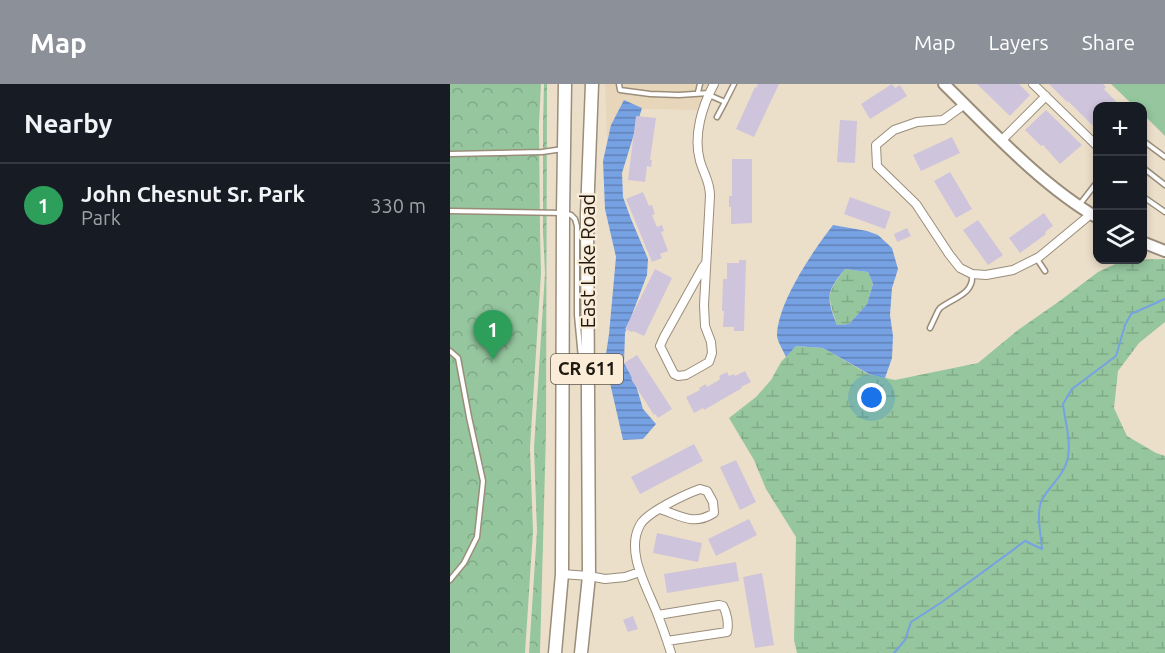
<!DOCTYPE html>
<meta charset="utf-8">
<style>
:root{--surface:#171b24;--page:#20242c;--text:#f1f3f6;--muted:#9ea1a6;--line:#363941;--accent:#8c9099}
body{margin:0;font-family:Ubuntu,sans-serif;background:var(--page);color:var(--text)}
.controls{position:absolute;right:18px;top:18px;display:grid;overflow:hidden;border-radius:12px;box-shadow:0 3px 9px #0003}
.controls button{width:54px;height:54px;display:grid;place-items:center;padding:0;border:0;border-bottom:2px solid var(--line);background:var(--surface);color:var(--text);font:30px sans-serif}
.you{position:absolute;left:422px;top:314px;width:21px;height:21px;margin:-15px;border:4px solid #fff;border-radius:50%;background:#1a73e8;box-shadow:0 0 0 9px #1a73e833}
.badge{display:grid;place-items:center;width:39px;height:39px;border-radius:50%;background:var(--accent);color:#fff;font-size:20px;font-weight:700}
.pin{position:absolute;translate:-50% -50px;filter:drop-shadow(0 2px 3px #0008)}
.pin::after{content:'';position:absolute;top:32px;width:21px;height:18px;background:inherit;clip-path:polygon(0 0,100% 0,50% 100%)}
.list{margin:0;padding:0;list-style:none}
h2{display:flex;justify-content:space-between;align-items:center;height:78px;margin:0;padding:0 24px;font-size:26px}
h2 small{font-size:20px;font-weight:400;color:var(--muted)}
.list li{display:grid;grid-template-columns:39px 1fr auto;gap:18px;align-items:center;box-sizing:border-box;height:84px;padding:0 24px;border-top:2px solid var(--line)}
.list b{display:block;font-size:22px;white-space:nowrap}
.list p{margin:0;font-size:20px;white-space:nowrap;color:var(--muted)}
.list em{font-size:20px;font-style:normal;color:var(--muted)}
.icon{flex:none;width:33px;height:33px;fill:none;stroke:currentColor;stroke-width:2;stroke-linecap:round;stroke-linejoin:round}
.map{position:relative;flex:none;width:715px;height:569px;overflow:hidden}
header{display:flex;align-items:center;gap:36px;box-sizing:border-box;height:84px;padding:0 30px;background:var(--accent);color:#fff}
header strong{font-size:28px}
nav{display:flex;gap:33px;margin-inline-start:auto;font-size:21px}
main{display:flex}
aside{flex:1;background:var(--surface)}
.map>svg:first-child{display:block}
.built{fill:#e8d6ba}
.green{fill:#95c69e}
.forest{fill:url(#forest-crowns)}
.wetland{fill:url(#wetland-marsh)}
.water{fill:url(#water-rules);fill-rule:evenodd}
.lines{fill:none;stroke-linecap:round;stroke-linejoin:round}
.stream{stroke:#76a1e3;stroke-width:2}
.building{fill:#cec4db}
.lane-casing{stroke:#9a8d7a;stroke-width:7}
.street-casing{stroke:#9a8d7a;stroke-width:10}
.secondary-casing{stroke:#9a8d7a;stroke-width:14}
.primary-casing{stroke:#9a8d7a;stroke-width:15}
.lane{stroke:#fff;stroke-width:4}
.street{stroke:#fff;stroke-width:8}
.secondary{stroke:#fff;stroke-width:10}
.primary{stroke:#fff;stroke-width:12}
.labels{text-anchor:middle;stroke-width:4.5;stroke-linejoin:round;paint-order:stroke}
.shield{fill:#faecd7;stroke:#60584c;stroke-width:1.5}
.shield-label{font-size:18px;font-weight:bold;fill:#1e1911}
.street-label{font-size:20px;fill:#1e1911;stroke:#faecd7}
</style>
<header>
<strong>Map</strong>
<nav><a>Map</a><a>Layers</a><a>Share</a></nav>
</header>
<main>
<aside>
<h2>Nearby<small></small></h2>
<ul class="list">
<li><span class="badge" style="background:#2e9e5b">1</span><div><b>John Chesnut Sr. Park</b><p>Park</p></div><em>330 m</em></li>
</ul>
</aside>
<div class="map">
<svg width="715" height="569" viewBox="0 0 715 569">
<defs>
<pattern id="forest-crowns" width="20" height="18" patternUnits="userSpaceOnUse" patternTransform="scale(1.5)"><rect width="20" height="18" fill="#95c69e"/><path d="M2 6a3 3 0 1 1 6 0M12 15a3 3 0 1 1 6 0" fill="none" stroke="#80aa87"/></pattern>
<pattern id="wetland-marsh" width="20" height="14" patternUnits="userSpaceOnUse" patternTransform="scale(1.5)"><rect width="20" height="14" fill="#95c69e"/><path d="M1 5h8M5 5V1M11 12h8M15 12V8" fill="none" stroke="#80aa87"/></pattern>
<pattern id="water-rules" width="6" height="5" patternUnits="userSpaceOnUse" patternTransform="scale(1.5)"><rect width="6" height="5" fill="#76a1e3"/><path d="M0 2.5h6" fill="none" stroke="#6082b7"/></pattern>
</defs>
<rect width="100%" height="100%" fill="#ecdfca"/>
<path class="built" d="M155,0H259L248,26L192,25V24L161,41L157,58Z"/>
<path class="green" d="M661,0H715V52L693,30L692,22H684Z"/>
<path class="forest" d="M0,0H91L89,41L90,148L91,189L80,364L83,447L75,569H0Z
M94,0H97L96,348L90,569H79L87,447L84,364L95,189L93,148V41Z"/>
<path class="wetland" d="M715,175V238L689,259L668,287L664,324L677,352L706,369L715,372V569H347L344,556L346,453L316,405L304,376L279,334L306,313L321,296L331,278L346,262L373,264L418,290L445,296L528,279L568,246L611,216L648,188L674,176Z
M395,185L418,188L423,200L417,220L399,240L387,241C377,211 376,210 395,185Z"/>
<path class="water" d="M174,16L192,24L172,89L173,113L181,135L198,175L197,191L175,249L174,279L183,291L193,325L206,340L193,355L173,356L155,277L159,250L166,173L155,125L153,77L161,41Z
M383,141L417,147L428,151L442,164L448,185L442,204L440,231L443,252L442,274L435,294L419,290L373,264L346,262L336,273C333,266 327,257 327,251C328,218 363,167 383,141ZM395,185L418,188L423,200L417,220L399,240L387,241C376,213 376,208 395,185Z"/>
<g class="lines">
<path class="stream" d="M444,569L455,556L461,538L492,518L575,457L592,465C591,451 585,426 593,414C600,402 611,394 616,380C623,362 615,338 613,320L622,305L666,272L675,241L681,230L715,215"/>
</g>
<path class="building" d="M308,0H329L304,53L286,45L305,3L306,4Z
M442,0L445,4L450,1L457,12L420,35L411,20Z
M527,0H569L580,11L560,32Z
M599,0H653L656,3L654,5L670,22H648V40L644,43L618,17L617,18Z
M596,26L632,61L610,80L593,61L591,62L575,46Z
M186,32L206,34L200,76H202L201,83L197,82L195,98L178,96Z
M390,36L407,37L405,79L387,78Z
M502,53L510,69L471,87L463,71Z
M282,75H302V139L281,140V123H279V112H282Z
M500,88L522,125L506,134L484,97Z
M193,108L199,122L202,121L205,130L202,131L207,143L212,141L214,147L211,148L218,167L210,170L212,174L202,178L176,115Z
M400,113L441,128L435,145L394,130Z
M594,129L603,142L595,148L596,150L570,169L559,154Z
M528,136L553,171L538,181L513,146Z
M457,144L461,152L447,158L444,150Z
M289,176H296L294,247H284V243H273L274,227H272L273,195H277V179H289Z
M205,185L222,194L194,252L183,247L182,248L175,245Z
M187,271L222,325L208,334L205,330L204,331L181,295L182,294L174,279Z
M295,287L301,298L291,303L292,304L254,326L253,324L244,329L236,313L250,306L249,304L256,300L257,303L269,296L270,294L269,292L277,288L279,292L284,290L285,292Z
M244,360L253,377L190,410L181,393Z
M286,376L306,418L290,426L270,383Z
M299,435L307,451L266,472L258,455Z
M207,449L252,459L248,478L203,469Z
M286,478L289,497L217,509L214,490Z
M312,489L324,561L305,564L293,493Z
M183,532L188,545L178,548L173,536Z"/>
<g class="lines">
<defs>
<path id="lane" d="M169,0L170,6L200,10L229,11L259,9
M248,8L250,0
M259,11L275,18L267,33
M275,18L284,0
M692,56L715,73
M0,70L92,68L113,65
M692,83L715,101
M692,112L715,128
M630,120L648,97
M0,127L113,129L121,131L125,135L127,142V231L132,285
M587,175L595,187
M480,244L488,227L490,224C503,214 524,210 522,191
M0,267L8,274L19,333L33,397L27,453L14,479L0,496"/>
<path id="street" d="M583,0L646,61
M515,20L493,36L467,38L444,46L426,61L427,82L466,120L499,170L510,184L522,190L536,191L563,186L589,173L641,130
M552,56L596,12
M256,179L253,183L214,253L210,262L224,290L228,292L236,291L259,278L262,269L261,258L255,242L254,221L260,112C260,97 254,91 250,77C243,52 252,22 264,0
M210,425C231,432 244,442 264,429L263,418L257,407L250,405C236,410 197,428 190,441C175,468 197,503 207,529C212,542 217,556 221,569
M112,490L139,492L155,495L175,493L190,488
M208,531L269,521L273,522C277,529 279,540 277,548L217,557"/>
<path id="secondary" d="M494,0C540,45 592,102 648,134
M692,158L715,167"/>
<path id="primary" d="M105,569L112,490L113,129L115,0
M131,569L139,492L137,130L142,0"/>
</defs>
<use href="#lane" class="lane-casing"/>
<use href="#street" class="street-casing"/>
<use href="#secondary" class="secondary-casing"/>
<use href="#primary" class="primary-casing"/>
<use href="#lane" class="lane"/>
<use href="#street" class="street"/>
<use href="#secondary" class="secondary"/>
<use href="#primary" class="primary"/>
</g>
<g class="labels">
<rect class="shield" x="101" y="270" width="72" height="30" rx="4.5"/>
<g class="shield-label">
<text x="137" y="291">CR 611</text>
</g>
<g class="street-label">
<text transform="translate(138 177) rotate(-90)" y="7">East Lake Road</text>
</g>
</g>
</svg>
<div class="controls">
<button>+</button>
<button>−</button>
<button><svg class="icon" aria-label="layers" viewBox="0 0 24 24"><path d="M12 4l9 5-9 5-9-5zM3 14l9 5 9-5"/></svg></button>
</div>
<div class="you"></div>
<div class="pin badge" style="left:43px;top:276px;background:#2e9e5b">1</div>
</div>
</main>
